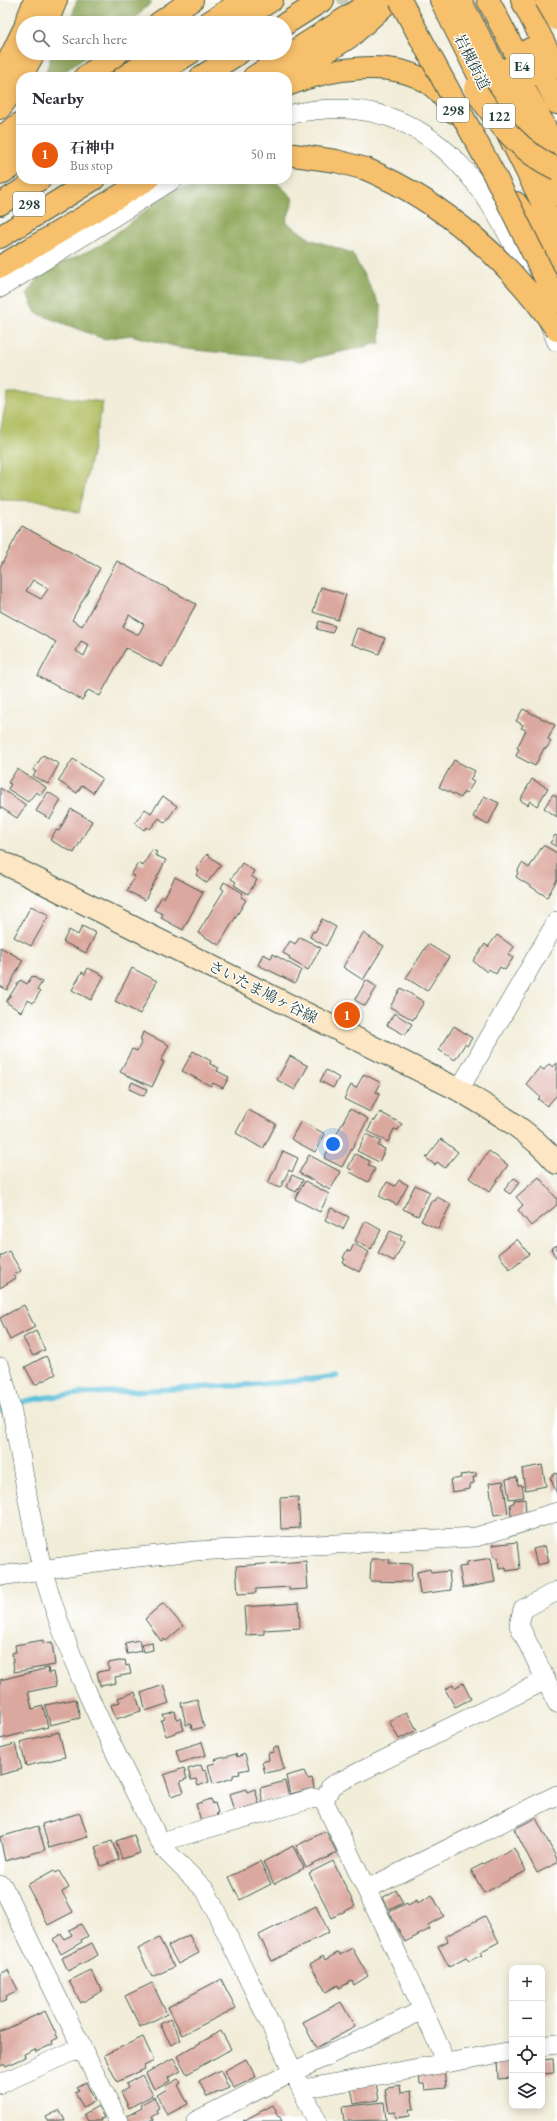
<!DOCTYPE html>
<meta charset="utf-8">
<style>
:root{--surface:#fff;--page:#f2f2f3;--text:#2b2b33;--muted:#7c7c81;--line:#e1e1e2;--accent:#ea580c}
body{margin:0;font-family:"EB Garamond","Noto Serif JP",serif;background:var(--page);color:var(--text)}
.controls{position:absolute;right:12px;bottom:12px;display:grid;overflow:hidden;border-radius:8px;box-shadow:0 2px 10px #0003}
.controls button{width:36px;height:36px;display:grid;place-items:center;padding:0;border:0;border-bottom:1px solid var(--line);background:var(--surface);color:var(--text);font:20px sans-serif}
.you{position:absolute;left:333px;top:1144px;width:14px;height:14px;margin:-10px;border:3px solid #fff;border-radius:50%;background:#1a73e8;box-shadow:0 0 0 6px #1a73e833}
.badge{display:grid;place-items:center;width:26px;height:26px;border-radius:50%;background:var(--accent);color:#fff;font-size:13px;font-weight:700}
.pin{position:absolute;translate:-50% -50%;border:2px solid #fff;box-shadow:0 1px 4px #0006}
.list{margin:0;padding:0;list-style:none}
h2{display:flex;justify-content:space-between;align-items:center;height:52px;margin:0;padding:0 16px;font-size:17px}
h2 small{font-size:13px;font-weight:400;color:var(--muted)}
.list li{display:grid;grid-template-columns:26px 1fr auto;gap:12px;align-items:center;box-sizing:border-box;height:60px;padding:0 16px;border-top:1px solid var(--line)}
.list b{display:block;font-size:15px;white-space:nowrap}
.list p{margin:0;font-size:13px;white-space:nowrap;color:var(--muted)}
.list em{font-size:13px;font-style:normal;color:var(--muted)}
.icon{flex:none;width:22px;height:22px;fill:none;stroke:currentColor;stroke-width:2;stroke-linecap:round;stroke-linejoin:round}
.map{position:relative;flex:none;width:557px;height:2121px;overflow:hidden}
.search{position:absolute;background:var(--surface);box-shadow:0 2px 10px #0003;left:16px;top:16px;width:276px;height:44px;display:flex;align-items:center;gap:10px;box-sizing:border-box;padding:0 14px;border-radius:22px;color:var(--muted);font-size:15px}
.panel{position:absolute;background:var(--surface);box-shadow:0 2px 10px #0003;left:16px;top:72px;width:276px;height:112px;border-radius:16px}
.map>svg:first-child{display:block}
.green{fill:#afbc5e;stroke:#677c49}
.forest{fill:#8ba455;stroke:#557044}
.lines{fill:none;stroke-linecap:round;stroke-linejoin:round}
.stream{stroke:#5abfd9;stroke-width:5.5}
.building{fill:#dba89f;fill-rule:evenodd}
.highway-tunnel{stroke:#c7cab8;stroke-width:22;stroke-dasharray:22 11;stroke-linecap:butt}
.street-casing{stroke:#3e574d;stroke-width:20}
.secondary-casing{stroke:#3e574d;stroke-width:24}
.highway-casing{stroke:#3e574d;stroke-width:24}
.street{stroke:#fff;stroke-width:19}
.secondary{stroke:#fce6c4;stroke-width:22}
.highway{stroke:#f7c06c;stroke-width:22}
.highway-bridge-casing{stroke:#3e574d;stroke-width:24;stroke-linecap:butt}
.highway-bridge{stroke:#f7c06c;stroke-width:22}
.labels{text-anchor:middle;stroke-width:3;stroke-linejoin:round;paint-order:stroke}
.shield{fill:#fff;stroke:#627771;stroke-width:1}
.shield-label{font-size:14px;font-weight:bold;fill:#1f3d34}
.street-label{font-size:15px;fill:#1f3d34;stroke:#fff}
</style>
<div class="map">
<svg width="557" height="2121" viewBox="0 0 557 2121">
<rect width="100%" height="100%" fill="#fff"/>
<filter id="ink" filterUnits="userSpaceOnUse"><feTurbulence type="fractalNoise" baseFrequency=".025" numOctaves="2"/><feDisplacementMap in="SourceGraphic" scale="8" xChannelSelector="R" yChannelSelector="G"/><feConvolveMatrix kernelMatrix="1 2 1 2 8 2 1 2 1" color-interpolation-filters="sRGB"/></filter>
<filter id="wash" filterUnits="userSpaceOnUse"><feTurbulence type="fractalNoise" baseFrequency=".012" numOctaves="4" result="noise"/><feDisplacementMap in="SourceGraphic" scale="16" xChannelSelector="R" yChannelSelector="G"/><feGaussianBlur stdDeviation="0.9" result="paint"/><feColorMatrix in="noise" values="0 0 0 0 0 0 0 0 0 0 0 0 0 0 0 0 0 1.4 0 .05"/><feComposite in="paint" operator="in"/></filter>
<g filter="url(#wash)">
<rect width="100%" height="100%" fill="#f1edd9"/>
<path class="green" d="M8,393H31L103,402L79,513L42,501L0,500V432Z"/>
<path class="forest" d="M77,0H147L152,2L129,23H70Z
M52,53H92L61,74H45Z
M237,179H273L294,199L286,222L310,239L352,253L381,307L380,343L301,361L186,349L130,335L104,339L36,313L27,294L42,272L101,245L172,190Z"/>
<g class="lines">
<path class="stream" d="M0,1410C31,1394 95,1393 131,1391C200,1387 269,1386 337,1376"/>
</g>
<g id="blocks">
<path class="building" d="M22,526L100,568L72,620L82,626L117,561L196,604L162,667L126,648L100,696L88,690L82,700L38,676L56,642L0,611V567ZM33,580L48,589L41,599L26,591ZM129,615L144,624L138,635L123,627ZM81,641L89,645L84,656L76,651Z
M321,587L346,595L338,620L313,612Z
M319,621L335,626L332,633L317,629Z
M357,628L385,638L379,654L351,644Z
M523,709L555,725L548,739L551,741L546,749L544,748L535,766L516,756L519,749L517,748L526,730L521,728L523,725L516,721Z
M43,755L59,764L48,784L33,776L36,772L33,770Z
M73,759L102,778L93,793L82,785L77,793L58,781Z
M454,760L475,771L470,780L474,782L467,793L464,792L461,798L439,787Z
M17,769L46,787L41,795L36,792L28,802L8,789L11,784L8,783Z
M532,779L548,788L537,806L530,801L528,805L520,800Z
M0,788L26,805L17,818L0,807Z
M48,792L61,800L50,819L36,811Z
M553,794L557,797V817L544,808Z
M163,796L177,806L165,823L159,818L150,829L147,827L144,830L135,823L145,809L151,813Z
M484,796L499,803L488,825L473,817Z
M71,809L92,821L74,853L50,840L56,830L59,831Z
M555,835L557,836V847L550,843Z
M543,845L557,853V880L547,897L516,877L518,873L517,872L522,863L529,868Z
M152,850L157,852L155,855L166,860L145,900L127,891L135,876L131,875L138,863L143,866Z
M207,854L221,865L207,883L196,875L199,871L196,869Z
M242,863L254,871L251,876L257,880L248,894L234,885L236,882L231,879Z
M175,877L203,892L183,930L161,918L163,914L154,910L162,896L164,898Z
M224,882L243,893L241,897L246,900L219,945L198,933L224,890L221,888Z
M31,906L49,915L31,946L14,937Z
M322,919L336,927L326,946L310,937L313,931L315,932Z
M82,926L96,933L86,953L63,942L69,930L78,935Z
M363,933L384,946L363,980L343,967Z
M497,935L514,947L508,955L513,958L505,970L500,967L496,974L489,969L487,972L473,961L485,944L488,947Z
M300,937L321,948L308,970L289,959L290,957L283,953L290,941L295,944Z
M428,944L449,957L427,991L406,978Z
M0,947L23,960L7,990L0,986Z
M263,954L271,958L273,954L301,970L295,983L258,965Z
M88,968L104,976L91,1000L72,990L82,972L85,974Z
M132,968L157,981L140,1014L115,1001Z
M32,976L42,982L37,990L40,992L33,1003L28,1000L21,1012L6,1002L20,980L27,984Z
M366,980L377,987L365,1006L355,1000Z
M401,988L424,1002L413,1020L390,1007Z
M394,1013L412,1024L405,1035L387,1025Z
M454,1026L472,1038L467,1046L465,1044L455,1060L439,1050Z
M143,1032L169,1045L161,1061L164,1062L152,1087L120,1072L132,1049L137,1051L142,1041L140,1040Z
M193,1051L211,1061L210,1064L219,1068L217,1071L229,1077L223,1088L213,1083L211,1086L182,1071Z
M290,1056L308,1066L295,1090L277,1080Z
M557,1063V1095L547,1106L538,1099L540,1097L526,1084L540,1067L544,1070L549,1064L553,1067Z
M326,1070L339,1078L333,1088L320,1081Z
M364,1074L381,1083L376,1092L380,1093L370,1112L344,1099L351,1085L356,1088Z
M132,1082L147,1089L144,1096L129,1089Z
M350,1109L368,1119L342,1167L324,1158Z
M248,1110L276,1124L263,1149L236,1133Z
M380,1112L402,1124L398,1130L394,1129L388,1142L368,1131L373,1120L375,1121Z
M301,1121L325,1134L315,1152L291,1139Z
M366,1134L381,1141L378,1146L385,1149L379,1162L357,1151Z
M441,1139L458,1152L445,1168L437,1162L435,1165L426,1158Z
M283,1151L298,1158L292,1172L289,1170L280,1188L268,1183Z
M489,1151L508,1165L489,1192L469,1178Z
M355,1154L370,1161L368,1165L375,1169L368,1182L350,1172L352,1170L348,1168Z
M309,1155L341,1172L330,1190L299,1173Z
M292,1175L303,1180L296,1192L286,1187Z
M539,1177L557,1199V1205L531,1226L518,1210L523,1205L516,1197Z
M514,1178L520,1182L510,1194L504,1190Z
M399,1180L408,1185L397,1205L379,1196L387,1182L395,1186Z
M305,1181L329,1194L320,1212L295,1199Z
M415,1185L430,1192L418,1216L403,1209Z
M437,1197L451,1204L438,1229L421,1221L432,1200L435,1201Z
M331,1208L349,1217L343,1229L325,1220Z
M365,1221L381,1230L371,1249L355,1241Z
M390,1231L402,1236L400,1240L404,1242L394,1261L378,1253Z
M517,1239L529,1254L510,1269L498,1254Z
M354,1244L369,1252L359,1272L343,1263L345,1259L343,1258L347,1250L350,1252Z
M557,1245V1259L551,1249Z
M9,1251L21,1271L14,1275L16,1278L0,1288V1256Z
M24,1305L35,1327L10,1340L0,1318Z
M36,1331L45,1350L33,1356L23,1338Z
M46,1356L56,1374L35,1385L25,1367Z
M542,1465L546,1486L525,1490L522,1469Z
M476,1473V1477H473L474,1483L470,1484V1489L452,1492L450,1480L461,1478L460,1475Z
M556,1473L557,1474V1494L550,1477Z
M517,1477L518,1485H522L524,1497L509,1499L506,1479Z
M503,1481L508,1513L494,1515L489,1483Z
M298,1497L300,1528L281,1529L280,1498Z
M525,1499L526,1515L511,1516L510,1504L514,1503V1500Z
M517,1542L520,1569L506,1571V1568L499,1569L498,1557H494L492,1545Z
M545,1546L549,1562L537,1565L533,1549Z
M491,1558L495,1582L463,1588L459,1567L467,1566V1562Z
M371,1559H390L389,1563L412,1564L411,1582L370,1581Z
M306,1561L308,1589L289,1590V1587L256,1589V1593L238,1594L236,1566Z
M430,1569L431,1573L449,1571L451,1590L420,1594L417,1572Z
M163,1603L183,1626L166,1641L164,1639L161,1641L145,1619Z
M299,1603L300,1628L264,1630V1634L246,1635L244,1607Z
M43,1640V1643L52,1642L55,1665L14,1672L12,1653L16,1652L15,1645Z
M139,1640L141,1651L127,1654L125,1643Z
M152,1642L153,1650L144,1652L142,1644Z
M125,1660L126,1666L129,1665L131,1674L115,1677L116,1683L100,1686L97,1672L109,1670L108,1663Z
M48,1668L49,1673L53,1672L56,1686L28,1692L32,1709L43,1706L48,1727L0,1739V1680Z
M463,1683L471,1699L455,1707L445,1689L453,1685L454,1688Z
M163,1685L169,1703L146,1711L141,1693Z
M135,1692L141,1711L116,1719L111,1705L120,1702L118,1698Z
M76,1699L80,1718L50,1725L45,1705Z
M197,1699L204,1727L192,1730L191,1724L186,1725L181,1703Z
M175,1711L177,1719L180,1718L184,1730L166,1736L161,1721L165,1719L163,1715Z
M407,1712L417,1730L399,1739L389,1721Z
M59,1732L65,1757L26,1766L20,1742Z
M202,1742L206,1755L180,1763L176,1750Z
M15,1744L22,1769L0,1775V1748Z
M278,1747L284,1769L265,1773L262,1762L269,1760L268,1753L274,1752L273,1748Z
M236,1754L237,1757L245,1754L249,1769L239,1771L240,1774L233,1775V1778L213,1784L208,1765L215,1763L214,1760Z
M201,1765L203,1771L206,1770L209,1782L198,1786L196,1779L191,1780L188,1769Z
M184,1768L187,1779L180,1781L184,1792L171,1796L164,1775Z
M304,1771L308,1779L312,1778L314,1788L290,1794L286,1776Z
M285,1781L289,1796L263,1803L260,1788Z
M246,1789L247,1792L255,1789L259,1804L234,1811L229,1794Z
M211,1799L213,1804L215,1803L218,1813H216L217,1816L201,1821L196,1804Z
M80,1813L88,1837L49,1848L42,1824Z
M536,1818L557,1859V1863L537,1873L514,1829Z
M38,1826L45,1850L5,1861L0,1837Z
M326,1831L337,1853L306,1868L296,1846Z
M134,1835L140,1853L122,1859L116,1841Z
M112,1841L119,1860L101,1866L95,1847Z
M293,1846L304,1868L274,1884L263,1862Z
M514,1848L526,1871L484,1893L471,1870Z
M260,1861L271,1884L240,1900L229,1877Z
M333,1861L355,1906L332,1918L309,1873Z
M54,1870L56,1873L59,1871L69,1888L62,1892L73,1912L48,1925L27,1885Z
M396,1890L403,1903L389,1910L382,1898Z
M432,1895L444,1916L428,1925L430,1929L405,1942L389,1912L407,1903L408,1905L417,1900L418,1903Z
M316,1906L329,1932L272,1961L259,1935Z
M485,1916L499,1942L480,1952L482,1955L469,1961L466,1958L449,1967L438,1946L448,1941L446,1936Z
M81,1924L88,1936L81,1940L82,1942L61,1954L53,1939L61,1934L64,1939L72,1935L69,1930Z
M189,1935L199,1953L178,1964L168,1946Z
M159,1938L174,1967L152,1977L138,1949Z
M92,1943L98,1955L68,1971L62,1958Z
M352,1948L368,1976L354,1985L352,1981L339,1988L338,1985L326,1992L310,1964L323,1956L325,1960L339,1952L340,1955Z
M8,1970L18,1990L6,1996L7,1999L0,2003V1974Z
M91,1970L102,1991L81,2003L69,1981Z
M221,1979L236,2008L182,2035L168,2007Z
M152,1983L167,2014L140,2027L125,1996Z
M341,2002L355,2027L316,2048L303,2022Z
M45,2011L58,2038L52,2041L53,2044L36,2052L35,2049L24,2054L25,2057L6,2066L5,2064L0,2066V2032Z
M170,2019L181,2040L171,2045L160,2024Z
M221,2031L231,2049L187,2074L177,2056Z
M143,2037L154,2061L144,2066L145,2069L117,2082L104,2055Z
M173,2058L181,2071L168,2078L170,2081L154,2089L146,2073Z
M511,2058L512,2078L498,2079L497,2059Z
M246,2059L256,2077L234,2088L224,2071Z
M553,2059L554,2073L542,2074V2060Z
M220,2070L229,2088L207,2097L199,2081Z
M444,2070L446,2088L425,2090L424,2084H420L419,2072Z
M142,2075L153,2095L129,2108L121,2092L128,2088L126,2084Z
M178,2079L181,2083L178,2085L188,2104L167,2115L157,2095L167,2089L165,2086Z
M86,2082L95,2101L83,2108L75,2092L79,2090L77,2087Z
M376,2083L379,2100L354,2104L351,2087Z
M400,2085L401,2093L411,2091L414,2109H409L410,2116L396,2118L395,2111L389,2112L385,2090L388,2089V2087Z
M154,2097L159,2108L156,2110L158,2113L151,2117L154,2121H127L125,2117L142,2108L140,2105Z
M384,2102L386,2120L344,2121L342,2107Z
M273,2105L282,2121H243Z
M98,2106L104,2118L100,2119L101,2121H88L84,2114Z
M60,2110L65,2121H48L46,2117Z"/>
</g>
</g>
<g filter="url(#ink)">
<use href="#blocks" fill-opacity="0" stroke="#3e574d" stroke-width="1"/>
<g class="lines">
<path class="highway-tunnel" d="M341,6L349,0"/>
<defs>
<path id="street" d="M287,115C449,77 506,221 557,342
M0,288L174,179
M459,1090L557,921
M0,1367C21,1434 25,1504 43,1571C69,1666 116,1754 160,1842L168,1853L206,1891L317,2121
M0,1576L110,1560L195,1551L476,1537L557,1512
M557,1591L523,1609L519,1625L557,1703
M324,1801L331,1786L546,1680
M160,1842L314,1798L324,1801L404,1968L440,2048L444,2063
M0,1886L2,1885L118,2121
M367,1889L557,1795
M542,2046L557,2044
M0,2084L80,2048
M303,2089L512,2051
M196,2121L293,2072L423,2010"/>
<path id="secondary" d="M0,861L459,1090C495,1111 530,1131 557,1163"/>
<path id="highway" d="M441,0L557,232
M460,0L512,99L557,194
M488,0L528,77
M522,0L556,67
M26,23L35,0
M47,23L56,0
M159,23L192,0
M208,23L244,0
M236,23L272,0
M285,24L323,0
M530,49L557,103
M512,66L544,125L557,158
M85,77L118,53
M124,77L162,53
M152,77L190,53
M201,77L239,53
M254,77L374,0
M287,77L351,36L386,4
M0,79L23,31
M287,85C327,69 392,57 430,84C440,91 447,101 454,112
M0,108L14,89L34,53
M0,138L21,123
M287,154L336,161L366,169
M0,156L21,143
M0,174L21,161
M516,203L557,261
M0,204L40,179
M0,237L94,179
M0,267L148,179"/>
</defs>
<use href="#street" class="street-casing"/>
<use href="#secondary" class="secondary-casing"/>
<use href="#highway" class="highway-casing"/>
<use href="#street" class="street"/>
<use href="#secondary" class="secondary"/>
<use href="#highway" class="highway"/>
<defs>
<path id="highway-bridge" d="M400,0L496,178L557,302
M546,0L557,19
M475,89C496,122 521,153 557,169
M366,169C443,202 510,261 557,330"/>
</defs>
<use href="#highway-bridge" class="highway-bridge-casing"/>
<use href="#highway-bridge" class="highway-bridge"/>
</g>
</g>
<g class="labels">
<g class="shield">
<rect x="510" y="54" width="24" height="24" rx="3"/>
<rect x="437" y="98" width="32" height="24" rx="3"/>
<rect x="483" y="104" width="32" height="24" rx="3"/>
<rect x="13" y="192" width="32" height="24" rx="3"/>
</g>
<g class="shield-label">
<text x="522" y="71">E4</text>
<text x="453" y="115">298</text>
<text x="499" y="121">122</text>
<text x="29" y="209">298</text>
</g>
<g class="street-label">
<text transform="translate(472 62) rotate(63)" y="5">岩槻街道</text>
<text transform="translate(263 992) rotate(27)" y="5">さいたま鳩ヶ谷線</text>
</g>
</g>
</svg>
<div class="controls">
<button>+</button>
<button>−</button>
<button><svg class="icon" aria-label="locate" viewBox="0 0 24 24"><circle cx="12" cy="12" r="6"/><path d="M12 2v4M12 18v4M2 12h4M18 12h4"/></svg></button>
<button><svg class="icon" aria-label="layers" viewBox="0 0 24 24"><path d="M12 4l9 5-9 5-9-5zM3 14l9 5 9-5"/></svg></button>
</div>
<div class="you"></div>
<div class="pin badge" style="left:347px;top:1015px">1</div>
<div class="search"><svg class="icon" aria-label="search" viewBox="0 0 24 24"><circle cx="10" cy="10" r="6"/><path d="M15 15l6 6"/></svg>Search here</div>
<section class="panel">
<h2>Nearby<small></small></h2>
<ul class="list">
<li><span class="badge">1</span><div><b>石神中</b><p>Bus stop</p></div><em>50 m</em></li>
</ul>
</section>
</div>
